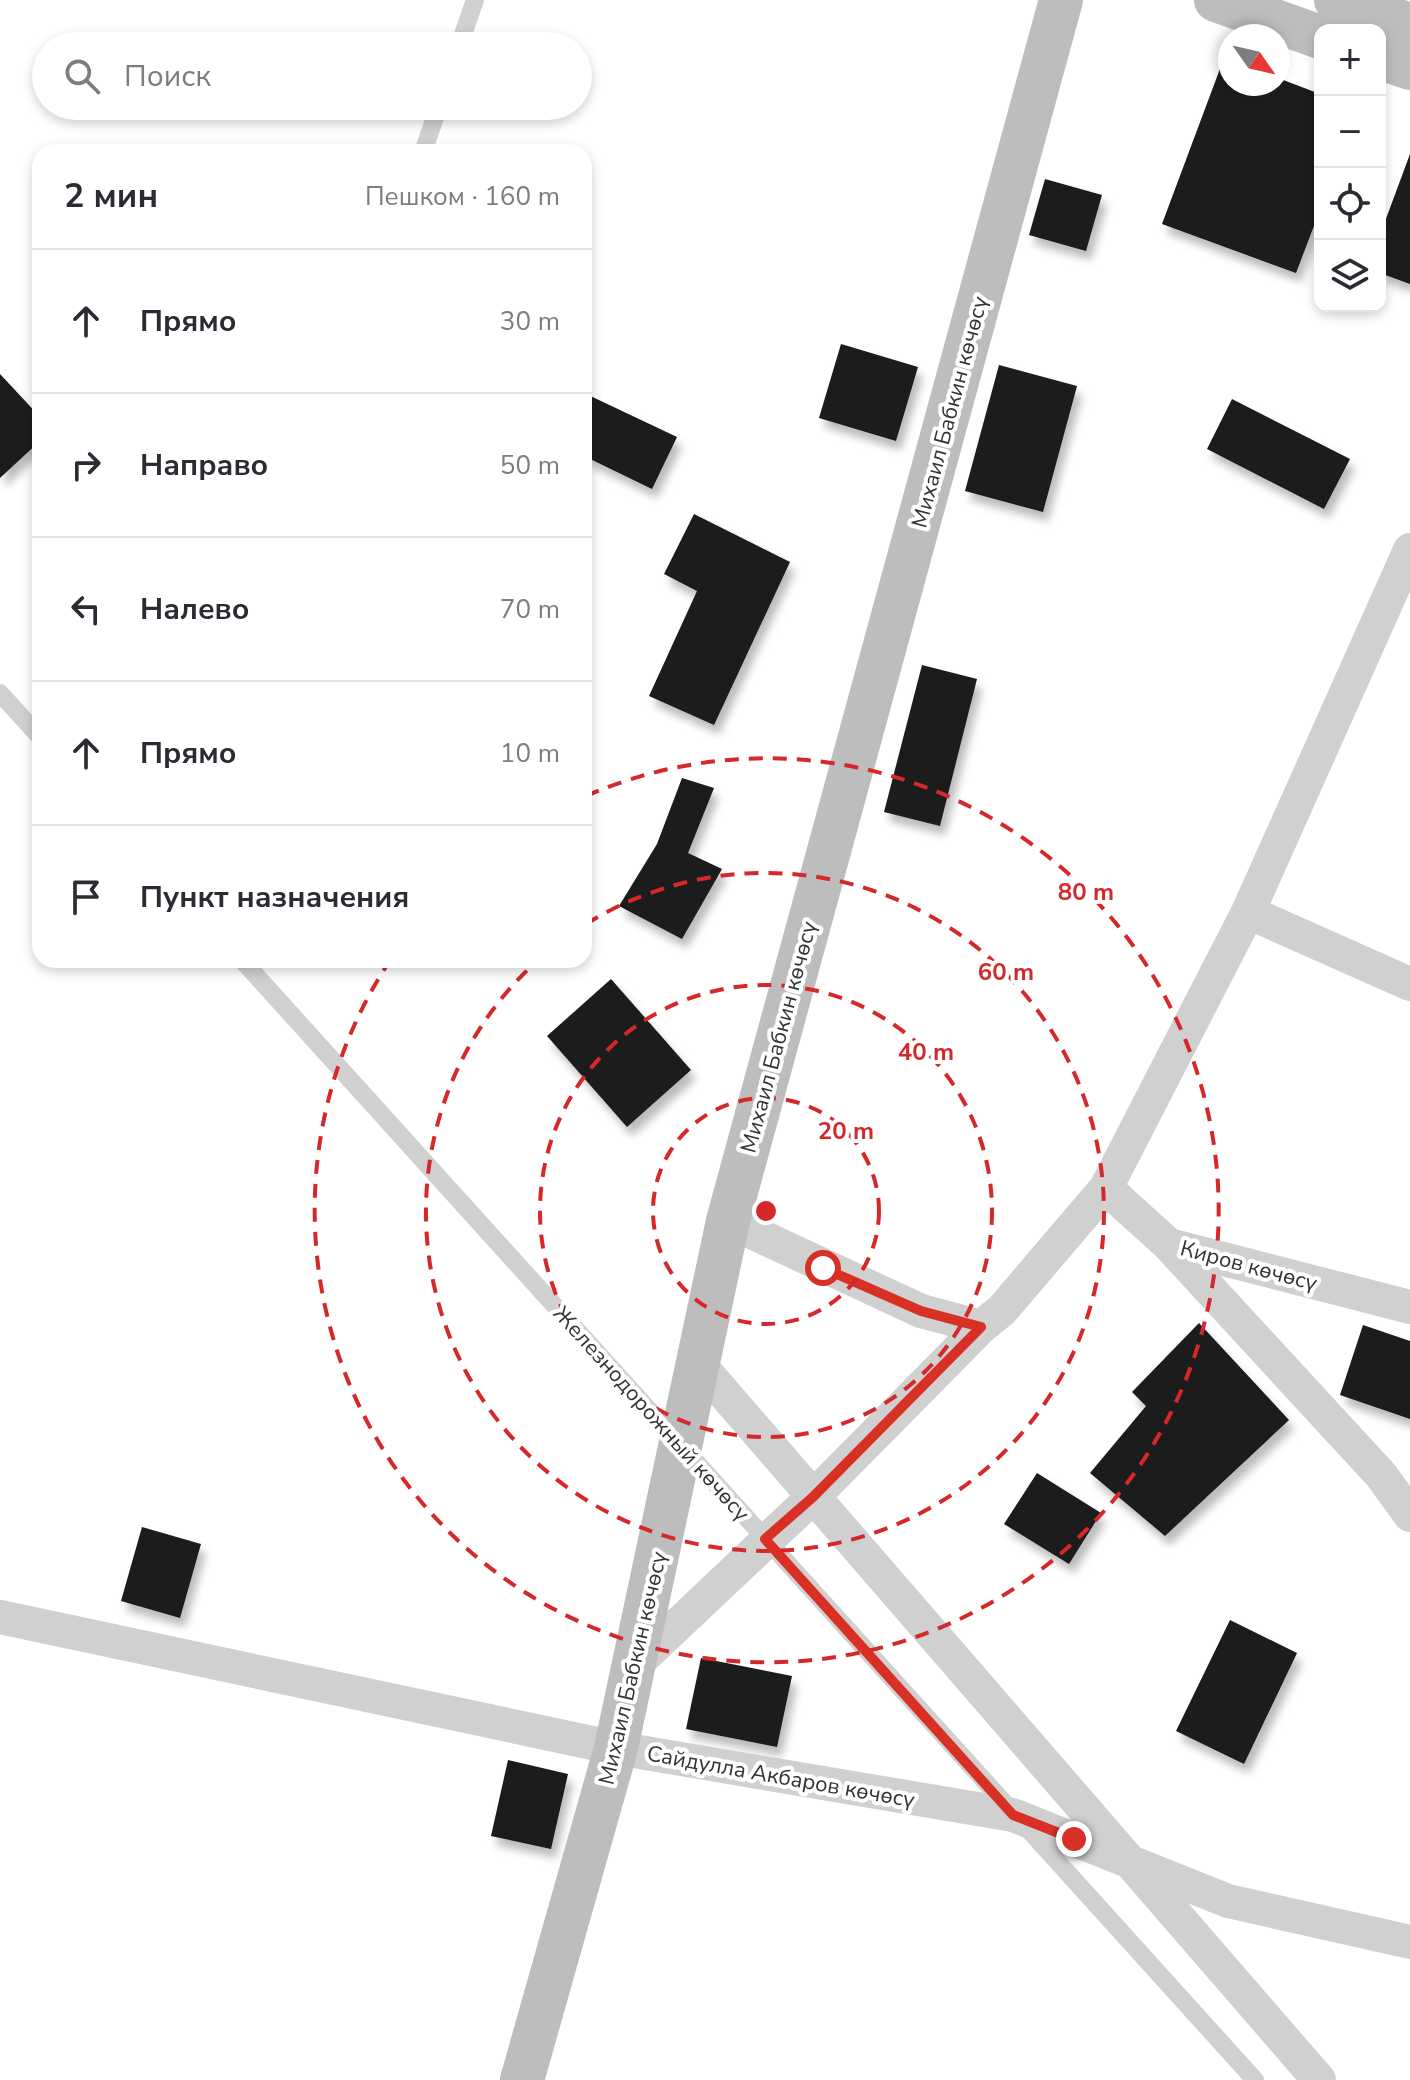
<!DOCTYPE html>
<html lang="ru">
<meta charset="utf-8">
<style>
:root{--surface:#fff;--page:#f7f7f7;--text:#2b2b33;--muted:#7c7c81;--line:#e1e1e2}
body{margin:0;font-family:"Nunito Sans",sans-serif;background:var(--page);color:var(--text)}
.controls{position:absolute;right:24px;top:24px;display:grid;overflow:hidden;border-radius:16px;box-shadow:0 4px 12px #0003}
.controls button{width:72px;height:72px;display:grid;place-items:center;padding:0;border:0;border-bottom:2px solid var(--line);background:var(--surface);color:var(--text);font:40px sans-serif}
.compass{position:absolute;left:1218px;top:24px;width:72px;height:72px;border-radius:50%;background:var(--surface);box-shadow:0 4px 12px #0003;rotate:124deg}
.stop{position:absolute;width:24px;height:24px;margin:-18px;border:6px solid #d93025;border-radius:50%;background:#fff}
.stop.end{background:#d93025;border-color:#fff;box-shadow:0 2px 8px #0008}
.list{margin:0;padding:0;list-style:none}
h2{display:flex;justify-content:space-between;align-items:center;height:104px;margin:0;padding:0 32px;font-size:34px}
h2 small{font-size:26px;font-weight:400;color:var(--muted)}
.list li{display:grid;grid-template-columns:52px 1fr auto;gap:24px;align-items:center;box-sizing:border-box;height:144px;padding:0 32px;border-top:2px solid var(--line)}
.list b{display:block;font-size:30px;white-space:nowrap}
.list em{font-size:26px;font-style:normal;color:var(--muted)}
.icon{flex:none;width:44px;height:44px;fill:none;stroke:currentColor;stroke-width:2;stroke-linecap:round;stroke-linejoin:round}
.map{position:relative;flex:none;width:1410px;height:2080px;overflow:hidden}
.search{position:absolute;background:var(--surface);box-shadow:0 4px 12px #0003;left:32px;top:32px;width:560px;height:88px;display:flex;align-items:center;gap:20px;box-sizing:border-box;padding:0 28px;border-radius:44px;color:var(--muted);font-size:30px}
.panel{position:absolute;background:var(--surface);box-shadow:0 4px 12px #0003;left:32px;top:144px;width:560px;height:824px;border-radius:24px}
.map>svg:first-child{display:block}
.building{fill:#1a1a1a;filter:url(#shadow)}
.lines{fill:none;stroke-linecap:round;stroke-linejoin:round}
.lane{stroke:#d0d0d0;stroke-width:18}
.street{stroke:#d0d0d0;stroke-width:34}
.secondary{stroke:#bdbdbd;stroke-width:44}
.route{stroke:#d93025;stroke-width:10}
.ring{fill:none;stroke:#d62828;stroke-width:4;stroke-dasharray:14 10}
.labels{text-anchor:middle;stroke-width:8;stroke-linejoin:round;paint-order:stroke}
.street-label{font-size:22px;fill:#333;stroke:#fff}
.centre{fill:#d62828;stroke:#fff;stroke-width:4}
.ring-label{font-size:24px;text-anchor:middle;font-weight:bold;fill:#d62828;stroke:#fff;stroke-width:8;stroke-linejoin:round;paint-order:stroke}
</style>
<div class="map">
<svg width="1410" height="2080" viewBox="0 0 1410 2080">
<defs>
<filter id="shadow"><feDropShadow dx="5" dy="9" stdDeviation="4" flood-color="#0004"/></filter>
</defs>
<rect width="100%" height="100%" fill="#fff"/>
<path class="building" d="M1224,58L1230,60V84H1278V78L1320,94V210L1296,273L1162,224Z
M1410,154V284L1380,273V235Z
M1045,179L1102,195L1086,251L1029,235Z
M841,344L918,367L896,441L819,418Z
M999,365L1077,386L1043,512L965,491Z
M0,374L40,417V441L0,478Z
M584,393L677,437L652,489L584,456Z
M1232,399L1350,459L1324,509L1207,449Z
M694,514L790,562L714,725L649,696L697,591L664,574Z
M922,665L977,679L940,826L884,812Z
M682,778L714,788L688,853L722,869L682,939L619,906L657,844Z
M611,979L691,1070L627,1127L547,1036Z
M1199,1323L1289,1420L1165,1536L1090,1473L1146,1406L1132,1392Z
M1363,1325L1410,1341V1419L1340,1395Z
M1037,1473L1101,1513L1069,1564L1004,1524Z
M142,1527L201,1544L180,1618L121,1601Z
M1230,1620L1297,1653L1244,1764L1176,1731Z
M701,1658L792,1676L777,1747L686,1729Z
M508,1760L568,1774L551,1849L491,1836Z"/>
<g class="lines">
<path class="lane" d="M459,46L475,0
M423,152L439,106
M0,693L40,737
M242,960L1255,2080"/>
<path class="street" d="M1248,912L1410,984
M1106,1188L1169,1245L1410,1307
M728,1221L921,1311L981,1327L1002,1310L1106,1188L1248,912L1410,550
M1169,1245L1381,1475L1410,1515
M697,1362L1319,2080
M0,1617L616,1748L1013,1815L1228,1901L1410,1942
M635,1665L813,1497L981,1327"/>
<path class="secondary" d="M1216,0L1320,37
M1336,0L1410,25
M1380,58L1410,68
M522,2080L616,1748L728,1221L1061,0"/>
</g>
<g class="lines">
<path class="route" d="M823,1268L921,1311L981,1327L813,1497L765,1539L1013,1815L1074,1839"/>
</g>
<g class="ring">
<circle cx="766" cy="1211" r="113"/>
<circle cx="766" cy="1211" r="226"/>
<path d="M586 924A339 339 0 1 1 537 961"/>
<path d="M586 796A452 452 0 1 1 389 962"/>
</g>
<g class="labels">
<g class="street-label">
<text transform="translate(949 412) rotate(-75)" y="8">Михаил Бабкин көчөсү</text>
<text transform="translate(778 1037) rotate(-75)" y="8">Михаил Бабкин көчөсү</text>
<text transform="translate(1249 1265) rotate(15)" y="8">Киров көчөсү</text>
<text transform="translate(652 1413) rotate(48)" y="8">Железнодорожный көчөсү</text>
<text transform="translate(632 1668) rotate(-77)" y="8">Михаил Бабкин көчөсү</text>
<text transform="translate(781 1776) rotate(10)" y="8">Сайдулла Акбаров көчөсү</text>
</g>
</g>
<circle cx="766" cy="1211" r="12" class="centre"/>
<g class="ring-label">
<text x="1086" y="900">80 m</text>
<text x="1006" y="980">60 m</text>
<text x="926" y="1060">40 m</text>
<text x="846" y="1139">20 m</text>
</g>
</svg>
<div class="controls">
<button>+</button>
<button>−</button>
<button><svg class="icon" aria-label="locate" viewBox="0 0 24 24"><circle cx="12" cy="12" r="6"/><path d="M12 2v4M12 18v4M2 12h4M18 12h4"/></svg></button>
<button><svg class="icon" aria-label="layers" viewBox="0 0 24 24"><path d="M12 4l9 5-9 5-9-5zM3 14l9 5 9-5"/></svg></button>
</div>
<svg class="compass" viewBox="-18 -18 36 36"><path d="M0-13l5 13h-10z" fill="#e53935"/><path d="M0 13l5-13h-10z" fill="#7c7c81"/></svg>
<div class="stop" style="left:823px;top:1268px"></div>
<div class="stop end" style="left:1074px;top:1839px"></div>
<div class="search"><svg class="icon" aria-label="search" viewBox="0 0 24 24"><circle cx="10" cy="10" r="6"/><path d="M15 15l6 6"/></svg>Поиск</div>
<section class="panel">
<h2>2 мин<small>Пешком · 160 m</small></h2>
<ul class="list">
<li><svg class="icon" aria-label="ahead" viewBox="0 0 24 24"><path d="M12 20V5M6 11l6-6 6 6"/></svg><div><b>Прямо</b></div><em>30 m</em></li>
<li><svg class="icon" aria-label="right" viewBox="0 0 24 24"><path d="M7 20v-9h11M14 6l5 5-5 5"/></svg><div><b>Направо</b></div><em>50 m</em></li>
<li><svg class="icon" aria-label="left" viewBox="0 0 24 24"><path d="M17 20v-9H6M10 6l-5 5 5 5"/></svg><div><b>Налево</b></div><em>70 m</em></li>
<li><svg class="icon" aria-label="ahead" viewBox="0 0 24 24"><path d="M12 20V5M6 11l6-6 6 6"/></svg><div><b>Прямо</b></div><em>10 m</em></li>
<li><svg class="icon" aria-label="arrive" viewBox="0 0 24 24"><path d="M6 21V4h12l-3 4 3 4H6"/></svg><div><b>Пункт назначения</b></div></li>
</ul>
</section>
</div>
